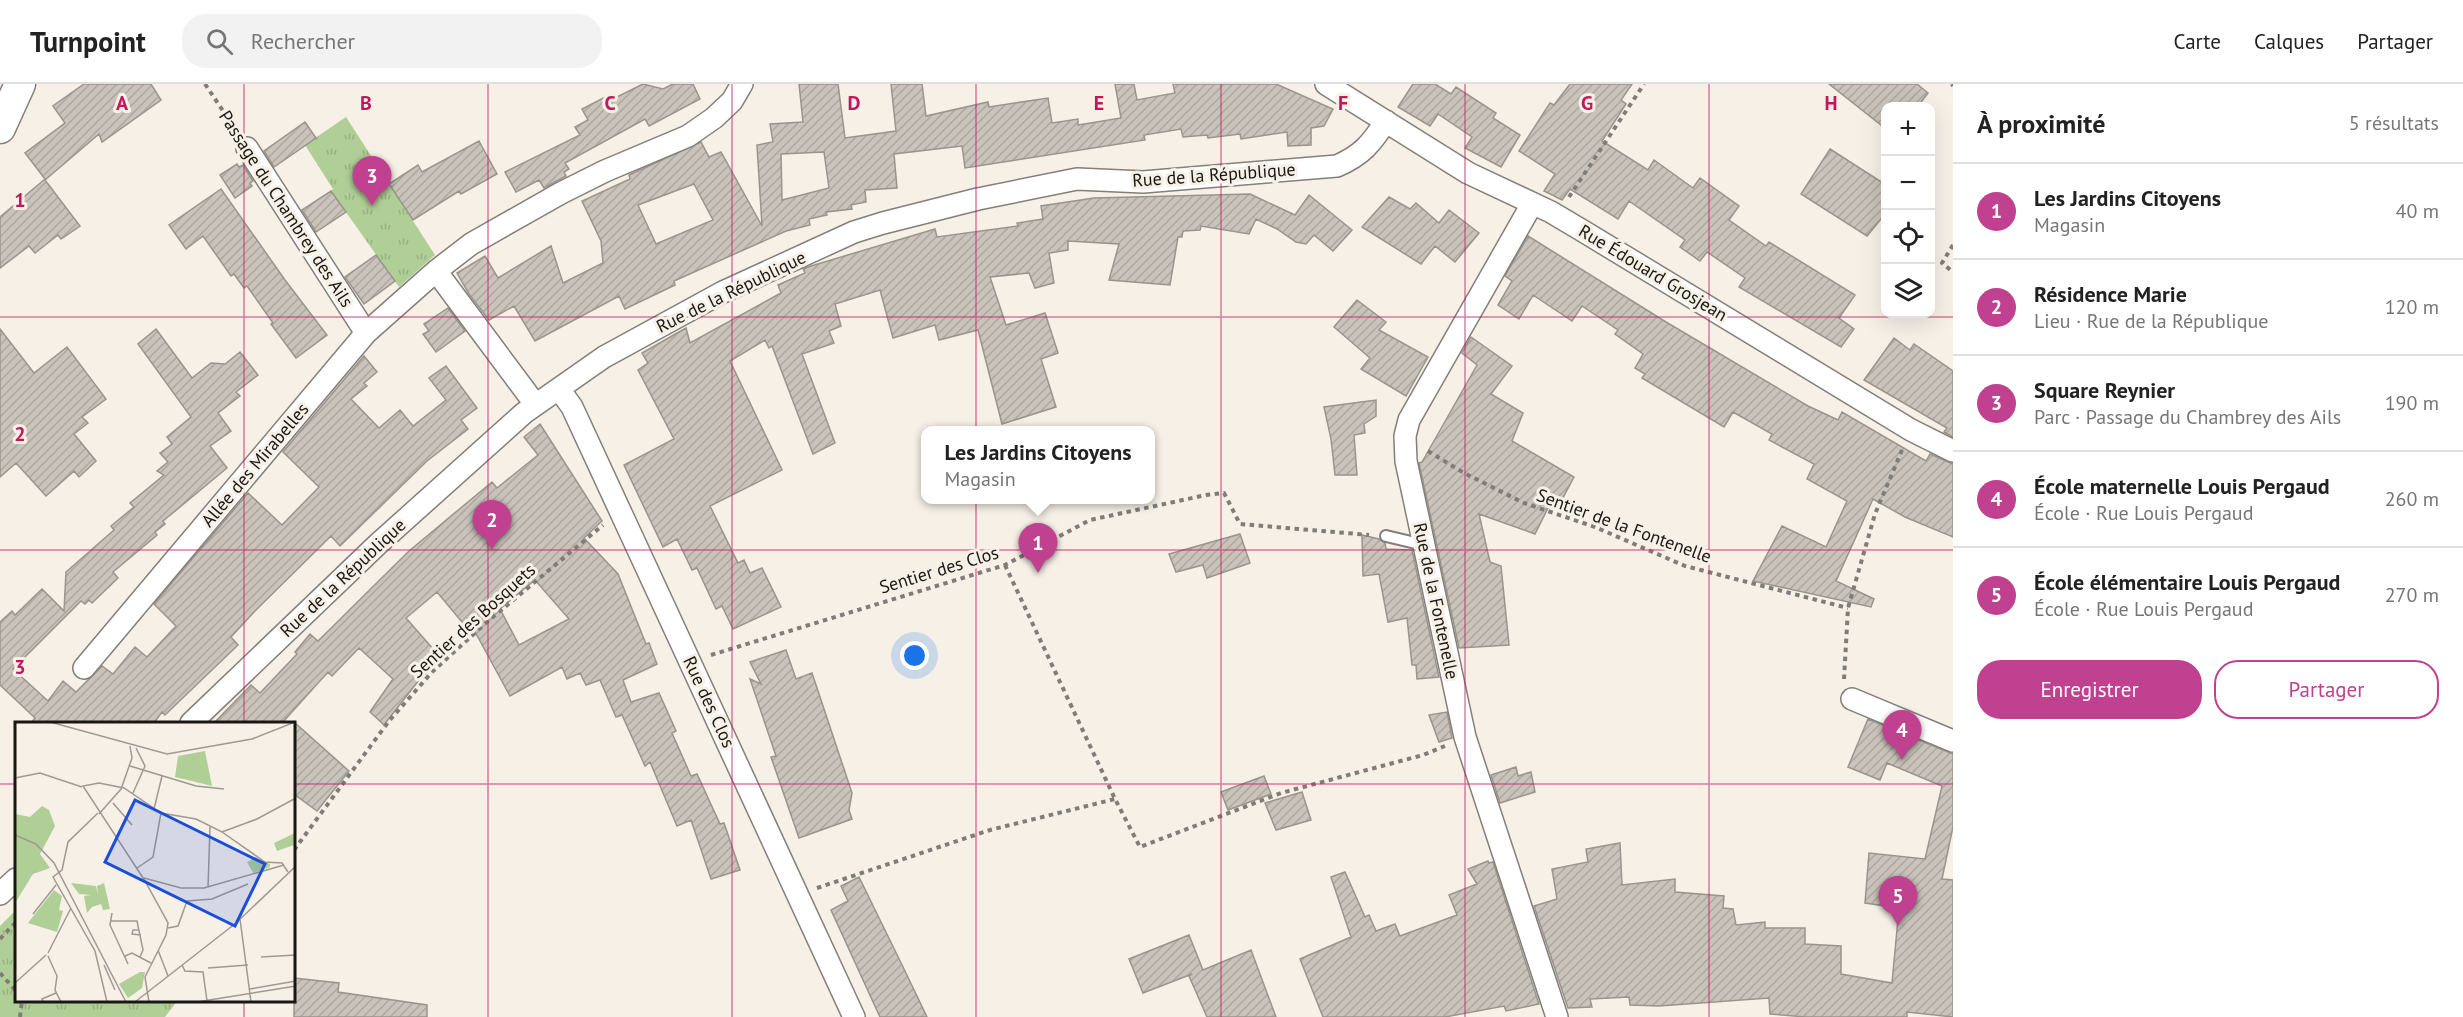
<!DOCTYPE html>
<html lang="fr">
<meta charset="utf-8">
<style>
:root{--surface:#fff;--page:#f2f2f2;--text:#222;--muted:#767676;--line:#e0e0e0;--accent:#bf4190}
body{margin:0;font-family:"PT Sans",sans-serif;background:var(--page);color:var(--text)}
.controls{position:absolute;right:18px;top:18px;display:grid;overflow:hidden;border-radius:12px;box-shadow:0 6px 24px #0002}
.controls button{width:54px;height:54px;display:grid;place-items:center;padding:0;border:0;border-bottom:2px solid var(--line);background:var(--surface);color:var(--text);font:30px sans-serif}
.you{position:absolute;left:915px;top:572px;width:21px;height:21px;margin:-15px;border:4px solid #fff;border-radius:50%;background:#1a73e8;box-shadow:0 0 0 9px #1a73e833}
.badge{display:grid;place-items:center;width:39px;height:39px;border-radius:50%;background:var(--accent);color:#fff;font-size:20px;font-weight:700}
.pin{position:absolute;translate:-50% -50px;filter:drop-shadow(0 2px 3px #0008)}
.pin::after{content:'';position:absolute;top:32px;width:21px;height:18px;background:inherit;clip-path:polygon(0 0,100% 0,50% 100%)}
.popup{position:absolute;left:921px;top:342px;width:234px;height:78px;box-sizing:border-box;display:grid;place-content:center;border-radius:12px;background:var(--surface);filter:drop-shadow(0 2px 4px #0005);font-size:20px;white-space:nowrap;color:var(--muted)}
.popup b{font-size:22px;color:var(--text)}
.popup::after{content:'';position:absolute;left:50%;top:100%;margin-left:-12px;border:12px solid transparent;border-top-color:var(--surface)}
.list{margin:0;padding:0;list-style:none}
h2{display:flex;justify-content:space-between;align-items:center;height:78px;margin:0;padding:0 24px;font-size:26px}
h2 small{font-size:20px;font-weight:400;color:var(--muted)}
.list li{display:grid;grid-template-columns:39px 1fr auto;gap:18px;align-items:center;box-sizing:border-box;height:96px;padding:0 24px;border-top:2px solid var(--line)}
.list b{display:block;font-size:22px;white-space:nowrap}
.list p{margin:0;font-size:20px;white-space:nowrap;color:var(--muted)}
.list em{font-size:20px;font-style:normal;color:var(--muted)}
.actions{display:flex;gap:12px;padding:18px 24px}
.actions a{flex:1;padding:14px 0;border:2px solid var(--accent);border-radius:24px;text-align:center;font-size:21px;color:var(--accent)}
.actions .main{background:var(--accent);color:#fff}
.icon{flex:none;width:33px;height:33px;fill:none;stroke:currentColor;stroke-width:2;stroke-linecap:round;stroke-linejoin:round}
.map{position:relative;flex:none;width:1953px;height:933px;overflow:hidden}
header{display:flex;align-items:center;gap:36px;box-sizing:border-box;height:84px;padding:0 30px;background:var(--surface);border-bottom:2px solid var(--line)}
header strong{font-size:28px}
nav{display:flex;gap:33px;margin-inline-start:auto;font-size:21px}
.search{width:420px;height:54px;background:var(--page);display:flex;align-items:center;gap:15px;box-sizing:border-box;padding:0 21px;border-radius:24px;color:var(--muted);font-size:22px}
main{display:flex}
aside{flex:1;background:var(--surface)}
.map>svg:first-child{display:block}
.grass{fill:url(#grass-tufts)}
.building{fill:url(#building-hatch);stroke:#99948c;stroke-width:1.5;fill-rule:evenodd}
.lines{fill:none;stroke-linecap:round;stroke-linejoin:round}
.service-casing{stroke:#847f78;stroke-width:14}
.minor-casing{stroke:#847f78;stroke-width:24}
.secondary-casing{stroke:#847f78;stroke-width:33}
.path{stroke:#807c77;stroke-width:4;stroke-dasharray:4.5 4.5;stroke-linecap:butt}
.service{stroke:#fff;stroke-width:10}
.minor{stroke:#fff;stroke-width:21}
.secondary{stroke:#fff;stroke-width:30}
.grid{fill:none;stroke:#c2185b;stroke-width:1.5;stroke-opacity:0.55}
.labels{text-anchor:middle;stroke-width:6;stroke-linejoin:round;paint-order:stroke}
.street-label{font-size:18px;fill:#191714;stroke:#f6f0e7}
.inset-road{fill:none;stroke:#9e9993;stroke-width:1.5}
.view{fill:#1d4ed8;fill-opacity:0.15;stroke:#1d4ed8;stroke-width:3}
.inset-edge{fill:none;stroke:#191714;stroke-width:3}
.grid-label{font-size:20px;text-anchor:middle;font-weight:bold;fill:#c2185b;stroke:#f6f0e7;stroke-width:6;stroke-linejoin:round;paint-order:stroke}
</style>
<header>
<strong>Turnpoint</strong>
<div class="search"><svg class="icon" aria-label="search" viewBox="0 0 24 24"><circle cx="10" cy="10" r="6"/><path d="M15 15l6 6"/></svg>Rechercher</div>
<nav><a>Carte</a><a>Calques</a><a>Partager</a></nav>
</header>
<main>
<div class="map">
<svg width="1953" height="933" viewBox="0 0 1953 933">
<defs>
<pattern id="grass-tufts" width="24" height="20" patternUnits="userSpaceOnUse" patternTransform="scale(1.5)"><rect width="24" height="20" fill="#b0cf97"/><path d="M3 7l-1-3M5 7V3M7 7l1-3M15 17l-1-3M17 17v-4M19 17l1-3" fill="none" stroke="#97b181"/></pattern>
<pattern id="building-hatch" width="6" height="6" patternUnits="userSpaceOnUse" patternTransform="scale(1.5)"><rect width="6" height="6" fill="#c9c3bb"/><path d="M-1 1l2-2M0 6l6-6M5 7l2-2" fill="none" stroke="#aca7a0"/></pattern>
</defs>
<rect width="100%" height="100%" fill="#f6f0e7"/>
<path class="grass" d="M346,33L435,171L399,203L331,107L333,105L305,61Z
M16,826V916L177,917L165,933H0V842Z"/>
<path class="building" d="M84,0H151L161,16L102,58L99,50L45,96L80,142L61,155L58,151L35,169L29,162L0,184V133L45,95L25,69L65,39L53,22Z
M643,0L663,5L673,0H693L700,15L649,42L645,35L565,79L569,85L564,88L566,92L544,104L539,96L516,108L505,88L580,51L575,43L588,36L582,25L611,10L613,15Z
M799,0H838L845,54L896,47L891,0H922L926,32L988,18L989,23L1048,14L1052,39L1078,35V41L1121,34L1115,0H1134L1137,16L1175,9L1173,0H1276L1333,25L1324,42L1311,44V61L1288,62L1287,48L1241,55L1240,50L1208,54L1207,51L1183,53L1181,45L1144,51L1145,56L965,84L962,62L894,70L897,104L865,106L866,118L851,121L852,125L826,128L827,131L809,135L810,141L786,147L674,197L675,201L625,225L619,212L535,257L514,222L489,236L469,210L457,189L485,172L498,194L551,162L563,199L603,179L601,157L582,117L630,95L629,91L701,58L709,73L721,68L762,142L757,61L773,58L770,40L803,38ZM824,68L829,104L782,116L781,70ZM694,100L713,136L656,160L638,121Z
M1413,0H1435L1451,10L1456,3L1496,29L1493,34L1520,51L1501,83L1465,64L1472,53L1438,30L1430,42L1398,23Z
M1570,0H1632L1621,16L1626,20L1602,57L1648,86L1654,76L1693,104L1700,94L1739,122L1729,136L1766,162L1769,158L1855,211L1839,234L1854,245L1841,263L1739,203L1745,194L1707,168L1700,177L1680,163L1685,156L1629,117L1618,135L1570,105L1562,116L1544,107L1555,90L1519,67L1550,19L1554,21Z
M1829,0H1917L1928,9L1918,22H1886V45Z
M305,38L316,54L274,83L264,67Z
M479,57L497,90L461,110L459,107L413,136L389,100L418,81L422,88Z
M1830,65L1886,101V129L1867,152L1801,110Z
M237,80L239,83L243,81L253,97L250,99L252,102L235,114L220,91Z
M221,105L285,196L327,251L296,274L271,240L273,239L247,202L244,204L234,190L231,192L203,152L186,165L169,141Z
M331,107L346,128L316,148L302,126Z
M1250,110L1295,131L1309,111L1352,146L1333,167L1314,151L1306,160L1296,158L1277,145L1256,135L1249,150L1201,142L1200,146L1183,147L1182,153H1178L1170,201L1109,196L1119,160L1068,157V166L1049,169L1054,199L1035,204L1029,189L990,193L1006,241L1045,229L1058,269L1041,275L1056,323L1002,340L978,246L939,256L935,241L893,254L880,206L835,220L841,242L829,247L834,259L802,270L835,359L813,370L772,262L769,264L765,256L730,277L782,386L710,422L738,479L744,476L750,489L762,484L781,523L733,545L722,522L716,525L697,484L692,486L677,455L663,463L624,381L674,355L638,286L648,279L642,269L686,244L690,259L781,209L778,201L805,189L803,185L811,182L935,145L937,153L1018,142L1017,139L1043,135L1041,122L1094,114Z
M1389,113L1410,125L1416,119L1439,139L1449,126L1479,149L1455,178L1435,162L1421,180L1362,143Z
M1528,152L1666,238L1808,322L1838,336L1842,328L1926,377L1930,370L1953,380V453L1905,433L1873,415L1836,497L1874,515L1871,523L1753,497L1782,442L1826,463L1847,417L1807,395L1814,380L1769,356L1772,350L1733,328L1724,343L1642,294L1645,290L1635,284L1643,270L1615,250L1618,246L1582,222L1572,237L1533,211L1519,235L1498,221L1512,197L1505,192Z
M376,171L395,197L364,220L345,193Z
M1357,216L1386,238L1379,246L1428,273L1406,312L1361,285L1370,274L1334,243Z
M448,224L465,247L436,268L423,250L429,247L424,240Z
M0,245L34,289L67,263L106,315L82,333L88,339L74,350L96,377L79,393L74,387L46,412L16,379L0,393Z
M156,245L192,294L211,279L225,280L240,268L258,291L236,308L240,312L218,329L231,347L210,362L227,384L163,437L165,440L155,448L157,451L113,488L118,494L92,519L89,516L85,520L81,517L13,585L48,617L63,597L76,608L102,582L113,590L135,563L147,573L176,542L154,520L248,409L282,441L319,403L283,368L364,272L377,288L364,299L367,302L351,315L379,344L400,326L413,342L446,316L429,294L446,282L477,324L461,336L468,345L427,377L340,462L331,452L255,527L231,553L238,561L165,631L162,628L154,639H31L35,634L0,601V538L12,527L15,531L42,505L64,527L66,488L114,446L111,442L134,423L130,419L164,391L157,387L168,378L160,369L172,360L167,353L191,333L138,260Z
M1471,253L1512,282L1491,310L1523,329L1512,357L1574,393L1557,425L1549,422L1535,450L1479,430L1490,478L1501,482L1509,561L1459,564L1419,379L1422,378L1477,281L1462,269Z
M1894,254L1910,266L1914,260L1953,287V353L1944,348L1947,344L1864,296Z
M1376,316V332L1364,340L1365,349L1354,351L1357,391H1335L1331,355L1324,323Z
M540,340L602,437L584,454L618,490L646,560L649,559L657,580L623,596L631,618L659,609L676,647L672,649L691,692L697,690L720,740L724,739L740,786L711,795L691,736L677,742L650,678L645,682L622,631L616,633L600,596L586,601L580,589L567,595L562,583L510,612L474,546L471,549L437,508L406,534L441,574L419,596L384,641L370,628L393,595L359,564L332,592L328,588L282,639H214L251,601L260,609L297,570L295,568L310,550L318,557L409,467L492,398L497,404L538,371L524,353ZM535,496L569,535L519,561L500,525Z
M1240,450L1250,479L1207,494L1203,481L1176,488L1169,470Z
M1362,451L1379,455L1385,459L1386,465L1412,466L1439,593L1417,595L1416,581H1412L1407,534L1388,538L1379,490L1363,492Z
M786,566L796,595L812,589L852,709L849,726L852,735L799,754L771,673L776,672L750,595L761,600L750,578Z
M1447,628L1452,654L1439,658L1429,631Z
M1868,635L1953,670V743L1942,795L1953,796V933L1907,928V933H1806L1770,930L1769,914L1659,922L1630,921L1629,913L1590,915L1592,923L1568,924L1534,822L1557,815L1552,785L1588,778L1586,765L1620,759L1622,801L1675,795V808L1724,812L1723,824L1733,825L1736,841L1765,838V844H1805V860L1841,862V890L1892,899L1899,824L1865,819L1869,769L1925,775L1942,702L1887,679L1880,696L1848,683Z
M294,638L349,687L317,727L294,710Z
M1516,683L1518,692L1531,688L1535,708L1500,719L1491,691Z
M1264,692L1271,710L1228,726L1221,708Z
M1302,708L1311,736L1276,746L1265,719Z
M1488,777L1489,779L1493,778L1539,920L1506,927L1504,922L1445,933H1323L1300,875L1351,853L1331,793L1345,788L1365,833L1369,831L1376,847L1395,840L1400,852L1457,831L1449,811L1477,800L1468,785Z
M859,793L904,885L927,933H880L831,826L848,817L841,802Z
M1189,851L1203,886L1251,866L1276,933H1207L1189,892L1192,890L1143,909L1129,875Z
M294,894L339,899L338,908L427,921V933H294Z"/>
<g class="lines">
<defs>
<path id="service" d="M1386,452L1424,461"/>
<path id="minor" d="M1326,0L1468,89L1551,128L1583,147L1911,346L1953,367
M247,64L366,249
M1532,120L1409,336L1405,352L1406,377L1465,653L1557,933
M436,187L535,320
M559,305L572,323L622,431L854,933
M84,584L366,249L436,187L471,160L561,109L605,87L688,52L714,34L732,17L742,0
M1852,615L1953,657
M191,639L378,460L524,329L604,273L723,208L854,148L883,139L978,115L1077,95L1143,98L1337,82C1362,71 1371,60 1386,37
M0,810L16,795"/>
<path id="secondary" d="M0,44L20,0"/>
</defs>
<use href="#service" class="service-casing"/>
<use href="#minor" class="minor-casing"/>
<use href="#secondary" class="secondary-casing"/>
<path class="path" d="M205,0L235,45
M1952,0L1953,2
M1569,113L1644,0
M1953,161L1942,179L1953,188
M1428,367L1464,389L1524,419L1595,443L1685,482L1848,524
M1005,481L1115,715L1140,763L1281,709L1423,671L1445,662
M711,571L1005,481L1090,436L1206,411L1224,409L1240,440L1369,451
M1844,595L1848,524L1875,430L1902,366
M294,766L389,637L432,588L487,538L603,441
M817,804L990,746L1115,715
M0,855L16,838
M0,889L16,907
M20,933L22,916"/>
<use href="#service" class="service"/>
<use href="#minor" class="minor"/>
<use href="#secondary" class="secondary"/>
</g>
<path class="grid" d="M244,0V639M488,0V933M732,0V933M976,0V933M1221,0V933M1465,0V933M1709,0V933M0,233H1953M0,466H1953M0,700H16M294,700H1953M244,916V933"/>
<g class="labels">
<g class="street-label">
<text transform="translate(1214 91) rotate(-4)" y="6">Rue de la République</text>
<text transform="translate(286 125) rotate(57)" y="6">Passage du Chambrey des Ails</text>
<text transform="translate(1653 189) rotate(31)" y="6">Rue Édouard Grosjean</text>
<text transform="translate(731 208) rotate(-26)" y="6">Rue de la République</text>
<text transform="translate(255 381) rotate(-50)" y="6">Allée des Mirabelles</text>
<text transform="translate(1624 442) rotate(20)" y="6">Sentier de la Fontenelle</text>
<text transform="translate(939 486) rotate(-17)" y="6">Sentier des Clos</text>
<text transform="translate(343 494) rotate(-43)" y="6">Rue de la République</text>
<text transform="translate(1436 517) rotate(78)" y="6">Rue de la Fontenelle</text>
<text transform="translate(473 537) rotate(-42)" y="6">Sentier des Bosquets</text>
<text transform="translate(709 618) rotate(65)" y="6">Rue des Clos</text>
</g>
</g>
<g transform="translate(15 638)">
<rect width="280" height="280" fill="#f6f0e7"/>
<path d="M241,135L255,142V145L238,151L232,140Z" fill="#b0cf97"/>
<path d="M27,84L34,88L40,104L25,132L35,146L18,152L0,181V92L15,95ZM125,250H130L127,266L113,276L104,262Z" fill="#b0cf97"/>
<path d="M190,29L197,64L160,55L163,34ZM39,168L47,174L44,188L48,189L42,210L13,201Z" fill="#b0cf97"/>
<path d="M280,111L279,123L262,129L259,121ZM56,161L81,164L83,173L82,164L89,161L95,187L88,188L86,182L77,185L72,191L69,174L76,173L64,172Z" fill="#b0cf97"/>
<path class="inset-road" d="M35,0L152,32L237,17L280,0M115,44L181,64L209,67M0,56L25,51L67,65M118,71L130,44L121,26M98,81L117,103M139,87L147,54M83,91L53,120L47,148L38,155L80,229L92,280M84,92L106,67L117,36L115,24M207,110L250,140L267,141L273,150M0,113L21,122L39,141L111,280M122,146L138,135L146,91M129,156L166,166H189L269,143M193,165L195,105M97,191L95,203L113,242M18,192L41,163M225,197L236,280M96,199H122L128,228L125,235M153,206L163,204L172,179L197,177L233,162M123,208H118L117,212L126,213M143,228L153,254M33,231L56,186M33,234L42,254L40,268L46,280M110,234L117,231L136,241M246,235L281,233M89,243L100,268M167,243L170,249L188,250L192,279M193,246L233,243M0,261L31,233M235,267L281,259M28,280L27,277L41,271M120,280L221,201L281,144M134,280L130,255L151,213L153,201L130,159L68,64L84,61L109,66L146,91L181,97L207,110L242,97L281,76M182,280L281,264"/>
<path class="view" d="M120,78L250,142L220,204L90,140Z"/>
<rect width="280" height="280" class="inset-edge"/>
</g>
<g class="grid-label">
<text x="122" y="26">A</text>
<text x="366" y="26">B</text>
<text x="610" y="26">C</text>
<text x="854" y="26">D</text>
<text x="1099" y="26">E</text>
<text x="1343" y="26">F</text>
<text x="1587" y="26">G</text>
<text x="1831" y="26">H</text>
<text x="20" y="123">1</text>
<text x="20" y="357">2</text>
<text x="20" y="590">3</text>
</g>
</svg>
<div class="controls">
<button>+</button>
<button>−</button>
<button><svg class="icon" aria-label="locate" viewBox="0 0 24 24"><circle cx="12" cy="12" r="6"/><path d="M12 2v4M12 18v4M2 12h4M18 12h4"/></svg></button>
<button><svg class="icon" aria-label="layers" viewBox="0 0 24 24"><path d="M12 4l9 5-9 5-9-5zM3 14l9 5 9-5"/></svg></button>
</div>
<div class="you"></div>
<div class="pin badge" style="left:1038px;top:489px">1</div>
<div class="popup"><b>Les Jardins Citoyens</b>Magasin</div>
<div class="pin badge" style="left:492px;top:466px">2</div>
<div class="pin badge" style="left:372px;top:122px">3</div>
<div class="pin badge" style="left:1902px;top:676px">4</div>
<div class="pin badge" style="left:1898px;top:842px">5</div>
</div>
<aside>
<h2>À proximité<small>5 résultats</small></h2>
<ul class="list">
<li><span class="badge">1</span><div><b>Les Jardins Citoyens</b><p>Magasin</p></div><em>40 m</em></li>
<li><span class="badge">2</span><div><b>Résidence Marie</b><p>Lieu · Rue de la République</p></div><em>120 m</em></li>
<li><span class="badge">3</span><div><b>Square Reynier</b><p>Parc · Passage du Chambrey des Ails</p></div><em>190 m</em></li>
<li><span class="badge">4</span><div><b>École maternelle Louis Pergaud</b><p>École · Rue Louis Pergaud</p></div><em>260 m</em></li>
<li><span class="badge">5</span><div><b>École élémentaire Louis Pergaud</b><p>École · Rue Louis Pergaud</p></div><em>270 m</em></li>
</ul>
<div class="actions"><a class="main">Enregistrer</a><a>Partager</a></div>
</aside>
</main>
